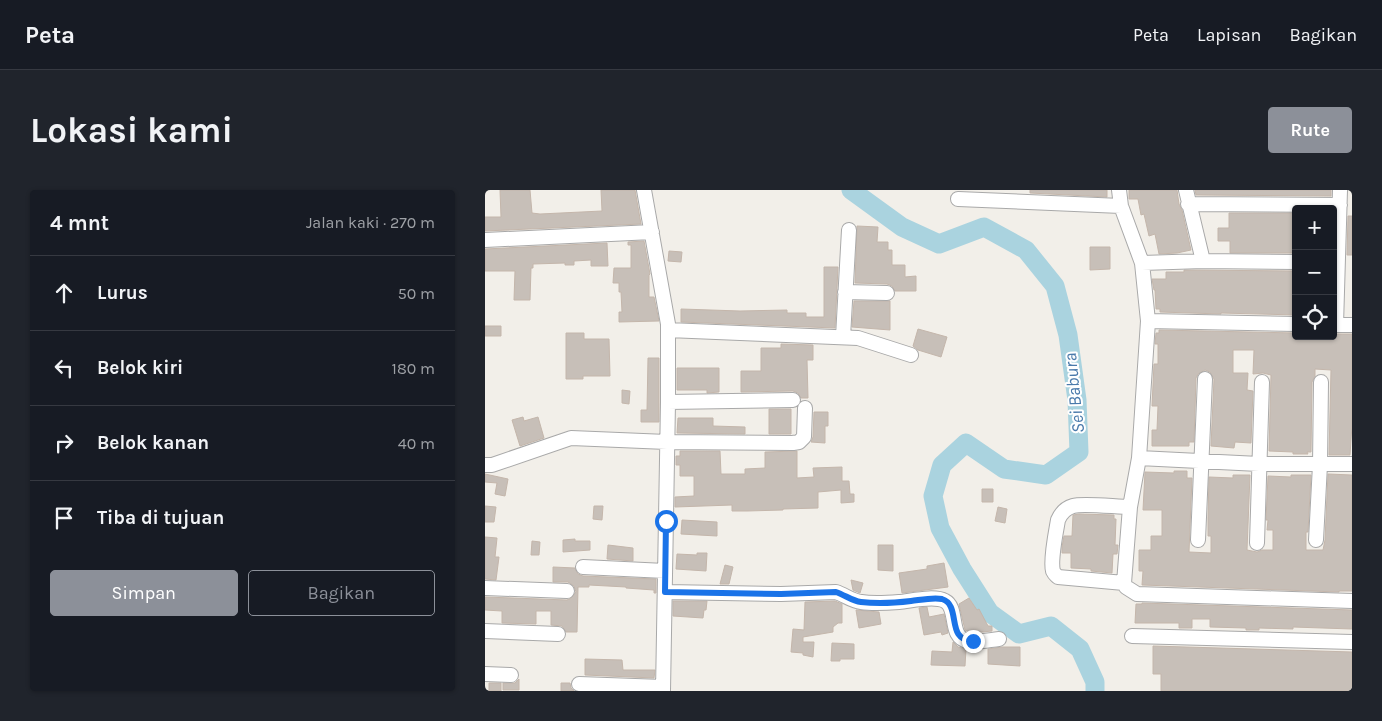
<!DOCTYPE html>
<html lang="id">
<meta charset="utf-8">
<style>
:root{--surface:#171b24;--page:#20242c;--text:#f1f3f6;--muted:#9ea1a6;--line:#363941;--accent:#8c9099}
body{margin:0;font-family:Karla,sans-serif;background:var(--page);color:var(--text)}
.controls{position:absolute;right:15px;top:15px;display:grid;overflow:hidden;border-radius:5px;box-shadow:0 1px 4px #0004}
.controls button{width:45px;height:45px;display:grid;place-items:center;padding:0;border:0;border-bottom:1px solid var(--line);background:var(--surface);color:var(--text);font:25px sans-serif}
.stop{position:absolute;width:15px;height:15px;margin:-11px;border:4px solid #1a73e8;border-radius:50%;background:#fff}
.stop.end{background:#1a73e8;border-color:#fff;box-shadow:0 1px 5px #0008}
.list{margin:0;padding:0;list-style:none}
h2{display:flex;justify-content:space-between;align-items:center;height:65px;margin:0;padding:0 20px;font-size:21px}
h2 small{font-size:16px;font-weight:400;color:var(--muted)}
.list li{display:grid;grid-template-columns:32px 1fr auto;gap:15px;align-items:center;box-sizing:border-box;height:75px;padding:0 20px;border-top:1px solid var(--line)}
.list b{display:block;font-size:19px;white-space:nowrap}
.list em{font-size:16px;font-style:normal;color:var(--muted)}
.actions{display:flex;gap:10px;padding:15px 20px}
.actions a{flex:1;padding:11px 0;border:1px solid var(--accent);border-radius:5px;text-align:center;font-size:18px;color:var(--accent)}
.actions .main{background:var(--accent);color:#fff}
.icon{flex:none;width:28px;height:28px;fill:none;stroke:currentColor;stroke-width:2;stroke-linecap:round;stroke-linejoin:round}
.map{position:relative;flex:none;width:867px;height:501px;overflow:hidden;border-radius:5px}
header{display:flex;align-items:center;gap:30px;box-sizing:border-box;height:70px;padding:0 25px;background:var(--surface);border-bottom:1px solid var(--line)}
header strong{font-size:24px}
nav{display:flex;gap:28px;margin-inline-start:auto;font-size:18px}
.intro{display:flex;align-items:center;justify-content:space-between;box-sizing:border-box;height:120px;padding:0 30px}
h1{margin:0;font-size:35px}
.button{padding:12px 22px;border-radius:5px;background:var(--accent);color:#fff;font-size:18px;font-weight:700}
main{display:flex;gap:30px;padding:0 30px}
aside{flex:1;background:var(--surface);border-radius:5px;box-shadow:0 1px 4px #0004}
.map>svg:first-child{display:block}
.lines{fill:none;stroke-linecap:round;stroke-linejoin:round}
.river{stroke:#aad3df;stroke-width:19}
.building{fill:#c7bfb8;stroke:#c4b6ab}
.minor-casing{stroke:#a9a9a9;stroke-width:16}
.minor{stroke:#fff;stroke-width:14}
.route{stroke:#1a73e8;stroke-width:6}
.labels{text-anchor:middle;stroke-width:4;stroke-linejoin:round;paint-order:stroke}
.water-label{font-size:18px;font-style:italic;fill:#4a7aab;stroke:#fff}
</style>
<header>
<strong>Peta</strong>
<nav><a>Peta</a><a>Lapisan</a><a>Bagikan</a></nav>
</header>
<div class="intro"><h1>Lokasi kami</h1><a class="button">Rute</a></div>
<main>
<aside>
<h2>4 mnt<small>Jalan kaki · 270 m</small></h2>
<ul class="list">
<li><svg class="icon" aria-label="ahead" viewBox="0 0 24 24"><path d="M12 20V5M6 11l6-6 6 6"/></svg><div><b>Lurus</b></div><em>50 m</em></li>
<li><svg class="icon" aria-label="left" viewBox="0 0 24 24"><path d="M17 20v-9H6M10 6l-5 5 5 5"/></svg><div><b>Belok kiri</b></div><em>180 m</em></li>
<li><svg class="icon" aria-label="right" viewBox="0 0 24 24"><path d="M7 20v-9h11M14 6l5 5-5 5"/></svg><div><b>Belok kanan</b></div><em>40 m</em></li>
<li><svg class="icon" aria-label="arrive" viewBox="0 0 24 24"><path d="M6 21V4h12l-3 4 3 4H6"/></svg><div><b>Tiba di tujuan</b></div></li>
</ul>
<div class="actions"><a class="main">Simpan</a><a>Bagikan</a></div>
</aside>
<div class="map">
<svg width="867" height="501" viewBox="0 0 867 501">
<rect width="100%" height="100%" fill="#f2efe9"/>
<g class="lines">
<path class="river" d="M366,0L417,37L454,54L499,37L541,60L570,96L583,145L592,210L594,262L561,285L519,279L481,253L457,275L448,306L455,338L477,379L505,423L534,444L566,436L595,459L610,492V501"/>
</g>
<path class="building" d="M15,0H45L47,23L55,24L117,21L116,0H150L156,34L0,41V27H16Z
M545,0H622V7L545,3Z
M644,0H692L694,14L697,20L706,60L692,63L674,64L670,44L664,46L659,24L656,25L653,9H644Z
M710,0H846V6L711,5Z
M744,23H811V63H745V51H733V38H744Z
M863,26H867V65H862Z
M372,36L393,37L392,52H403V60H407V75H420V87L431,86V101H410L407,96L402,94L370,93Z
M159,51L165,84L164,85V107H169L174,131L134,132V122H137L136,102H134V93H128L129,78H146V55H143V52Z
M122,53L123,76H106V70L89,71V75H80V73L48,74V78H46L45,110H29L30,81H0V59Z
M605,57H625V79L605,80Z
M184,61L197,62L196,72L183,71Z
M339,77H353L350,138L196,132V119L255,121L302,120V123H321V127H339Z
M699,80L811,81V125L736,123V124L675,122V119H671L670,100H669L667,89H681V82H699Z
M369,111H405V140L367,137Z
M0,136H16V146H0Z
M433,139L462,147L456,167L433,160L428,156Z
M674,140L811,143V146H848V144H867V235L865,265H844L846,180L830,179V186L827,192L826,262H822L823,264H808V262L784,261L786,185L778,183L768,184L769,160H748V183H763L762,200L768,201L766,253L750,252L749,258L726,256L729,189L725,182L720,180L713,184L711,188L709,252H704V256H667V240H672L673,216H667L669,174H673V154H670L671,143H674Z
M81,143H99V149H124L125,186H98V189H81Z
M296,154L328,155V170H322L323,208H316L313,203L308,201L256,202V181H276V158H296Z
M163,168H174V232H156V220H162Z
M192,178H234V202L222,203V200H192Z
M137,200L145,201L144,214L137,213Z
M284,219H306V244H284Z
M329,222H343V236H340V253L326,252L328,247Z
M38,227L39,231L53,227L59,248L35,256L27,230Z
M193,228H228V236L260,237V244L192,243Z
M195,261H235L236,284H260V279L280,278V262L312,261V288L329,287L328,278L357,277V291H364L365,304H369V312L356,313V300L333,302V318L298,319V320L262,321H247V315L190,317V307L209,306V286H195V275H191V266H195Z
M689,281H702V288H707L704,362L726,363V346H723V328L724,287L748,288V285H765L762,360L772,362L777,360H788V340H782L783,330H781L783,286L806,287V285H826L823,342H821V360H838L840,350L843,284L867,285V401H854V402L657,395L658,381H654V360H666V346H677V320H658L660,282L689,283Z
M0,284L23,289L20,306L10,304L12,293L0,292Z
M497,299H508V312H497Z
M0,316L11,317L9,332H0Z
M109,316H118L117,330L108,329Z
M513,317L522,319L520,333L510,331Z
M594,324L629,325V329H631L630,355H633L632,364H628L627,383L606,381V379L586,378V363H577V357L579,346H587L588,325Z
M197,330L232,332V346L196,344Z
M0,347L12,348L10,367H14L11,390L0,389Z
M90,349V351H105V360L78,362V350Z
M47,351L55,352L54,365H46Z
M123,355L148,358V371L122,369Z
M393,355H408V381L393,380Z
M212,363H222L221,381L191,379L192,364L212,365Z
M459,373L463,397L417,403L414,383L442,379V376Z
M240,375L248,377L244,394H235Z
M68,377L90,378L93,384L98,386L171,389V403H169V400L141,398V397L104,395V397H93L92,442H81L77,436L66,435V421H51V434L17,433V421L0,420V407L82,410L86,408L91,402L89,396L83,392H68Z
M366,390L378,393L375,403L368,400Z
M484,408L492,420L494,419L503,436H507V441L487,443L480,440L474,414Z
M188,411H222L221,420H219L218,428L188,426Z
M350,411L357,414V433H353L348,437V442L318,447V452H329L328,467L318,465V463L306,462L308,439L319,440L320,412Z
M657,413L867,420V439L808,437V439L774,438V440H761V438L725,437V429H707V438H694V433H650L651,414H657Z
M442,417L444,427L459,424L463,443L457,445L456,442L439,445L434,418Z
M371,420L394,422L396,434L374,438Z
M468,452L473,457L481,459L480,476L446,475L447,461L467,462Z
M347,453L369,454V469H355V471H346Z
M668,456L867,462V501H676V484H668Z
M517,457H535V476L503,474V459Z
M100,469L137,470L138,480H170L169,488L100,485Z
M34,489V500H18V493H30Z
M4,493H16V501H4Z
M76,493H85L86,498L89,501H76Z"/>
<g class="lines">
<defs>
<path id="minor" d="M159,0L183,134V212L178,501
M634,0L636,16L657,73L663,131L654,268L645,317L639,393L641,397L652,404L867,411
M701,0L718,71
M473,9L636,16
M703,14L855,15
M0,50L167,42
M657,73L718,71L811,72
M360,102L402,103
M663,131L811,134
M848,135H867
M851,135L855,0
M183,140L373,148L426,165
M358,147L364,40
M183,212L308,210
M654,268L774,274H867
M0,275H7L86,248L182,252L308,253L314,252L319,247L320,218
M713,350L720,189
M831,350L835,275L836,192
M772,353L777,192
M98,377L180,381
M639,393L573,387C570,384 570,385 568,381C565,370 571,342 573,330C576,323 581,318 588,316C598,313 632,317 645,317
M0,398L82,401
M181,402L296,404L351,402C360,405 367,411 376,412C388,414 402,413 414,412C426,411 449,405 460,411C474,418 463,448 483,451C492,453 504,450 514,449
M0,441L73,444
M647,446L867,452
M0,484L26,485
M94,494L178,497"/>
</defs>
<use href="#minor" class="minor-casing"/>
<use href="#minor" class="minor"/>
</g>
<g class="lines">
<path class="route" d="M181,331L180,402L296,404L351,402C360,405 367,411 376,412C392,414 410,413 426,411C435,410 448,407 457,409C477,415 460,451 488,451"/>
</g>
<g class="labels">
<g class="water-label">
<text transform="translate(589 203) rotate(-96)" y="6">Sei Babura</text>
</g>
</g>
</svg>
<div class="controls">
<button>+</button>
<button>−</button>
<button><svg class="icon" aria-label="locate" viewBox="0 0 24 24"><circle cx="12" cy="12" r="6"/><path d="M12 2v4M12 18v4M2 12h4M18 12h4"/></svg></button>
</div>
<div class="stop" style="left:181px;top:331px"></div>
<div class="stop end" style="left:488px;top:451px"></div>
</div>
</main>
